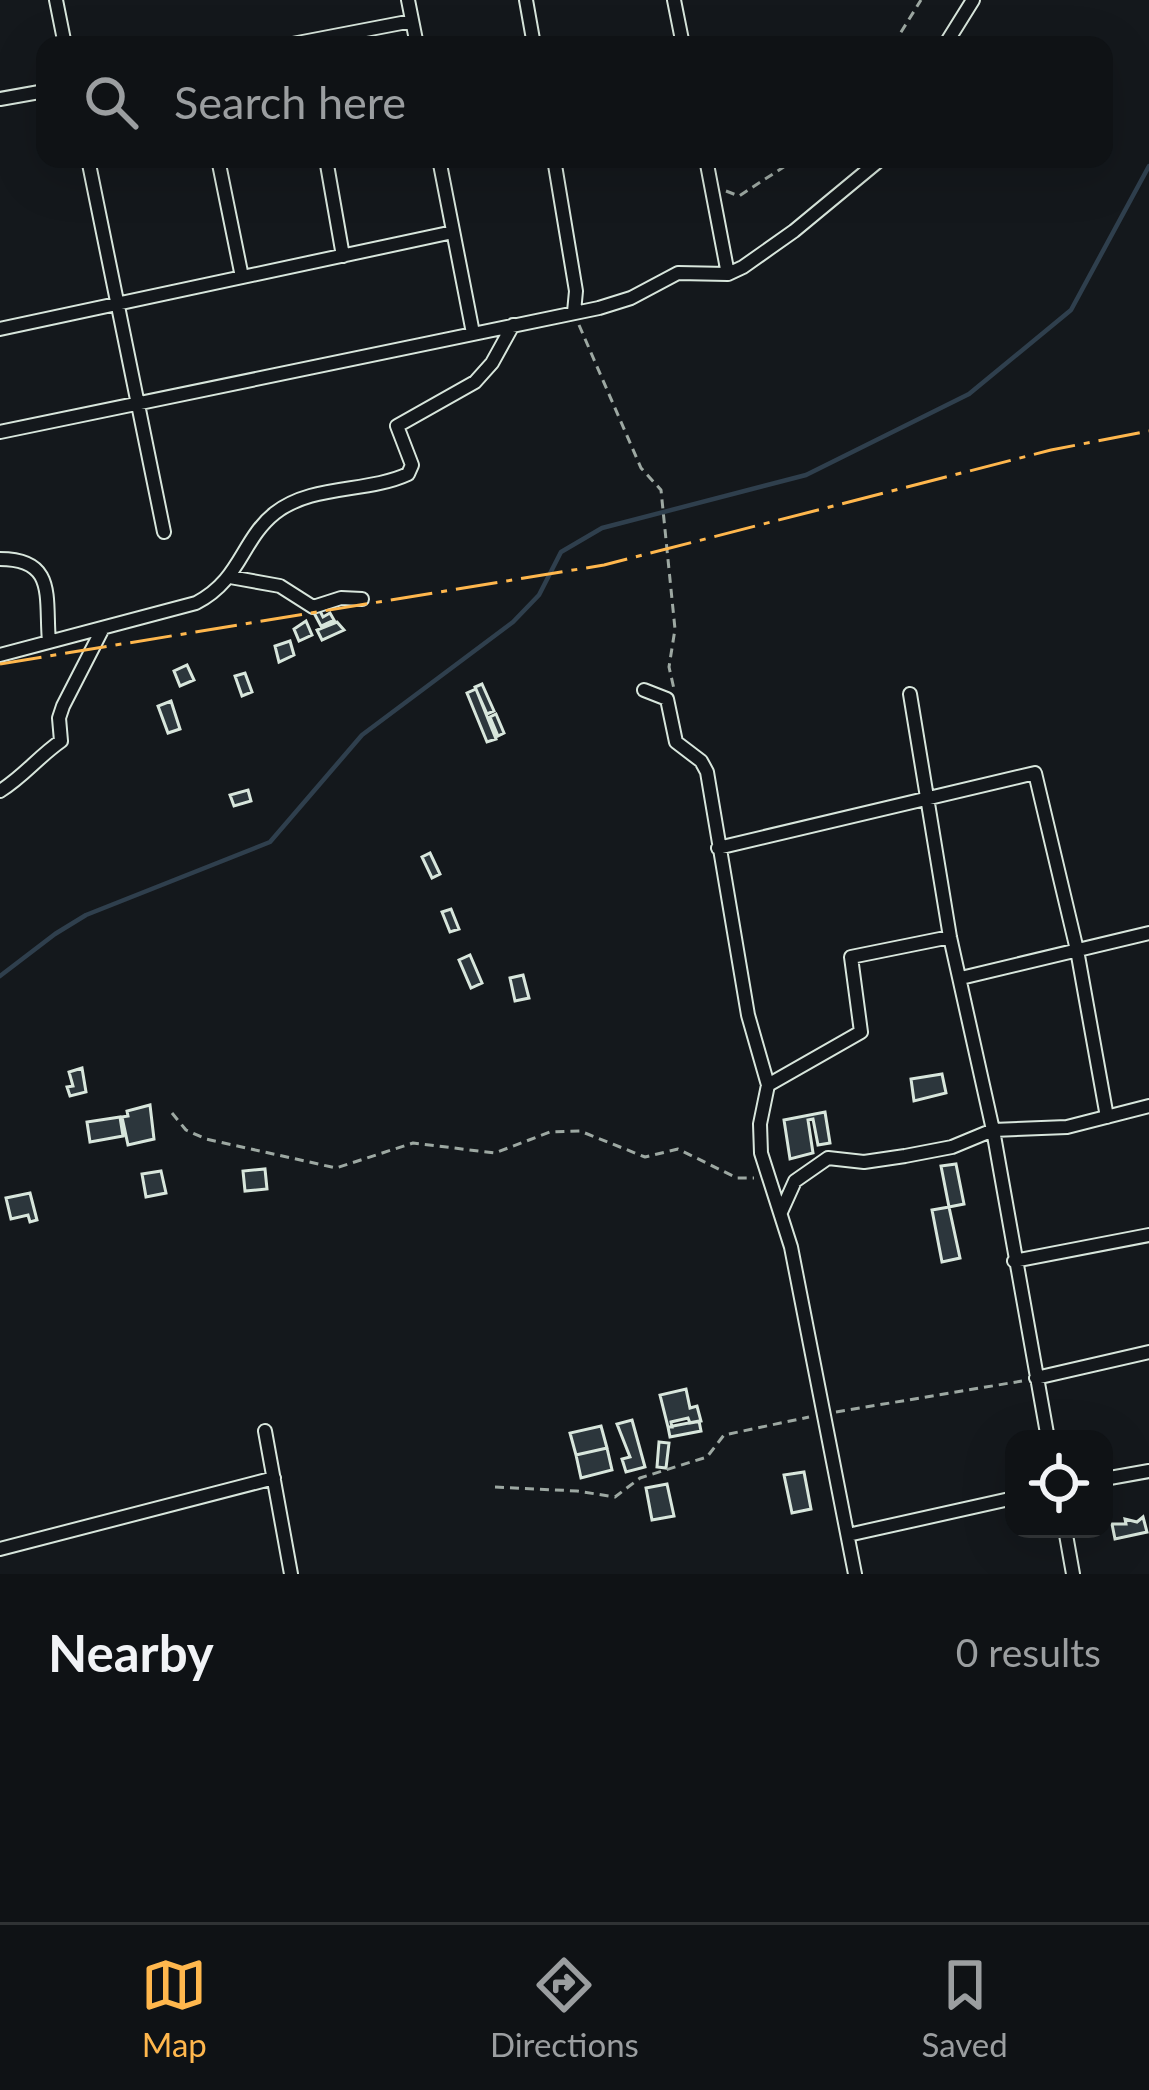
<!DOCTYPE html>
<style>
:root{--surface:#0f1215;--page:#1d2022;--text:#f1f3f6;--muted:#9b9ea0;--line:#2f3234;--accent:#ffb74d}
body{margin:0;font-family:Lato,sans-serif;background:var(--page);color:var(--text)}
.controls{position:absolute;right:36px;bottom:36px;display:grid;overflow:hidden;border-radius:24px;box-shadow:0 12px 48px #0002}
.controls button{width:108px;height:108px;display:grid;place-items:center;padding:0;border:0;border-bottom:3px solid var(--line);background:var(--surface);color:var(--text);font:60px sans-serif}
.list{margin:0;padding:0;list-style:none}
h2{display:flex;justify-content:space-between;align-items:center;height:156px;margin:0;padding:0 48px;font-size:51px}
h2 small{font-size:39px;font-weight:400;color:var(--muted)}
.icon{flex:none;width:66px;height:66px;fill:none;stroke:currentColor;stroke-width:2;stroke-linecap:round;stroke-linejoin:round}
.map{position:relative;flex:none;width:1149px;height:1574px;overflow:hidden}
.search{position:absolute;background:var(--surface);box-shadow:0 12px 48px #0002;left:36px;right:36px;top:36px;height:132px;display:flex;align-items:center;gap:30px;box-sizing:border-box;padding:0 42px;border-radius:24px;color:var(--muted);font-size:45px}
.sheet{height:348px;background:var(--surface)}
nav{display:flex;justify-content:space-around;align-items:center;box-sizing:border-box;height:168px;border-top:3px solid var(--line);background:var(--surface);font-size:33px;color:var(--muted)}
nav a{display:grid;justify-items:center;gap:6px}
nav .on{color:var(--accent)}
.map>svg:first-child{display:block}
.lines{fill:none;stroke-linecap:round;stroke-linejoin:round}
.stream{stroke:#2f3f4d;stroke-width:4.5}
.building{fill:#2c363c;stroke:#d8e6dc;stroke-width:3}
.minor-casing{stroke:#d8e6dc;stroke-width:16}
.path{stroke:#9da8a2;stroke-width:3;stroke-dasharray:9 6;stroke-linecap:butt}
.minor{stroke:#14181c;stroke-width:12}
.power{stroke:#ffb74d;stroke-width:3;stroke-dasharray:42 9 6 9;stroke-linecap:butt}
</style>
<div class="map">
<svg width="1149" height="1574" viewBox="0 0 1149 1574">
<rect width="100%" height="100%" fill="#14181c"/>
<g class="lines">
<path class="stream" d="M0,976L55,934L86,915L270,842L362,735L513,622L539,595L561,552L602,528L806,475L969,394L1071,310L1149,166"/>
</g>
<path class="building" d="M319,609L323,617L330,613L334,620L321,626L313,611Z
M306,621L312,635L299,641L294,629Z
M337,622L344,630L322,640L317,630Z
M290,641L294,655L279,662L275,646Z
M187,665L194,680L180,686L174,671Z
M245,673L252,692L242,696L235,676Z
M482,684L494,711L487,714L475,687Z
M476,689L496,739L487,742L467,693Z
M171,701L180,729L168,733L158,706Z
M496,714L504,733L498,736L490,717Z
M248,790L251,801L234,806L230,795Z
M430,853L440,874L432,878L422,857Z
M451,909L459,929L450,932L442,912Z
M470,955L482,983L471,988L459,960Z
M523,975L529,998L515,1001L510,978Z
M82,1068L86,1092L70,1096L67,1087L73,1086L69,1072Z
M942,1074L946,1093L914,1101L911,1079Z
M150,1105L154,1139L128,1145L122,1117L128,1116L127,1111Z
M825,1112L830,1143L818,1145L813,1119L808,1120L813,1153L790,1159L784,1120Z
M120,1117L123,1136L90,1142L87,1122Z
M956,1164L964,1204L949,1207L941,1166Z
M265,1169L267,1189L245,1191L243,1171Z
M161,1171L166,1193L146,1197L142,1174Z
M30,1193L37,1220L30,1222L28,1215L11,1219L6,1198Z
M949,1207L960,1258L942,1262L932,1210Z
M686,1389L690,1408L697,1406L701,1421L690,1423L688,1418L671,1422L672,1427H668L660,1395Z
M632,1420L645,1467L626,1472L622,1459L630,1457L617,1424Z
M699,1421L701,1431L670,1437L668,1427Z
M601,1426L607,1448L576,1455L570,1433Z
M659,1442L669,1443L666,1468L657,1467Z
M607,1448L612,1470L581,1478L576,1455Z
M804,1472L811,1509L792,1513L784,1475Z
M667,1484L674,1516L652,1520L646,1488Z
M1143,1517L1147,1532L1115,1539L1112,1524H1126L1125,1519L1137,1522Z"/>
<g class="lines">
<defs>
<path id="minor" d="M56,0L65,45
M408,0L417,45
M526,0L534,45
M674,0L683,45
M287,45L412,21
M945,45L973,0
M0,99L45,91
M88,159L164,532
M218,159L242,277
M326,159L343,256
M439,159L473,333
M554,159L576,291L574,312
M706,159L728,274
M0,329L453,232
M0,432L599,308L631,298L678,273L728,274L743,267L794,231L881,159
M0,559C57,559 45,598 49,642
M230,577L280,586L313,607L341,598L362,599
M0,655L196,603C241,580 241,540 275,513C312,484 367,493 408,474L412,465L397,426L475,382L492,363L513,325
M644,690L667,699L676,742L701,761L707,772L748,1015L768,1085L760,1124L761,1153L791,1247L855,1574
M910,694L950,937L993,1130L1048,1439
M0,791C23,777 38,757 61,741L59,718L63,706L103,628
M718,848L1035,773L1077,950L1107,1117
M961,978L1149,933
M768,1085L861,1032L851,957L950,937
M781,1212L795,1181L828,1158L864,1162L905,1156L952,1147L993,1130L1067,1127L1149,1106
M1014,1261L1149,1235
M1036,1378L1149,1352
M265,1431L291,1574
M1104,1479L1149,1471
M1065,1529L1073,1574
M848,1535L1014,1498
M0,1549L274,1478"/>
</defs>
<use href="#minor" class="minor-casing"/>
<path class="path" d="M893,45L921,0
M726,191L739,196L796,159
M579,325L641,468L661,490L675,629L669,667L674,689
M172,1113L186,1130L206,1139L336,1168L413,1143L495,1153L550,1132L580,1131L645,1157L678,1149L737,1178H754
M836,1412L1022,1381
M495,1487L577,1491L615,1497L640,1478L707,1457L724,1435L809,1417"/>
<use href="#minor" class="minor"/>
<path class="power" d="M0,664L604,565L1051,450L1149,431"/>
</g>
</svg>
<div class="controls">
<button><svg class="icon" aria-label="locate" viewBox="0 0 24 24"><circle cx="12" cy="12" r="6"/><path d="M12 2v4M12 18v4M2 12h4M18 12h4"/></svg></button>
</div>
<div class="search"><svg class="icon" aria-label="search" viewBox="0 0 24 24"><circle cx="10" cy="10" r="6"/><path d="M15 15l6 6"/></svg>Search here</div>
</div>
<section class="sheet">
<h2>Nearby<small>0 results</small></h2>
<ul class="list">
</ul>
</section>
<nav>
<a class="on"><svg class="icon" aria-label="map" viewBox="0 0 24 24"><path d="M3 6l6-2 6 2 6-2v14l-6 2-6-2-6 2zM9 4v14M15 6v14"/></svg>Map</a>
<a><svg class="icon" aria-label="directions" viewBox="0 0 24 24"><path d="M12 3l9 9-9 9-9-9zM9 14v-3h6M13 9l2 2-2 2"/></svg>Directions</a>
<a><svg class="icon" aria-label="saved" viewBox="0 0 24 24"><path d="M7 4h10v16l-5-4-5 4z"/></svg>Saved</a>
</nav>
